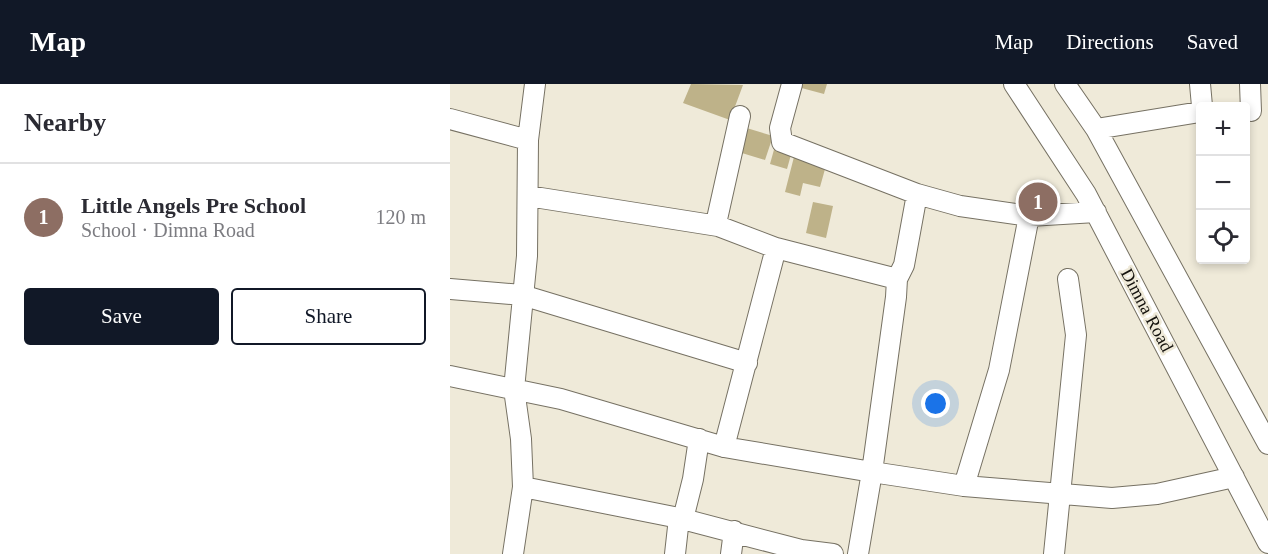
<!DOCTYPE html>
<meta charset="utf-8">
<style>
:root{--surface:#fff;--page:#f2f2f3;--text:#2b2b33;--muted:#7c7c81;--line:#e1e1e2;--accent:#111827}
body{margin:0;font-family:"Times New Roman",serif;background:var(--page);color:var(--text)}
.controls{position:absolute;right:18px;top:18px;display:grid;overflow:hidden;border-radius:6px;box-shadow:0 3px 9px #0003}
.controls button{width:54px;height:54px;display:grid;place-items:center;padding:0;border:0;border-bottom:2px solid var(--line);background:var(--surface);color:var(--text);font:30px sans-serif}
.you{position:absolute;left:486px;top:320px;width:21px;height:21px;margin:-15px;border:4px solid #fff;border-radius:50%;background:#1a73e8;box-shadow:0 0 0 9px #1a73e833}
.badge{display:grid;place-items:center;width:39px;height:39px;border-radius:50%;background:var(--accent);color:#fff;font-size:20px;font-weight:700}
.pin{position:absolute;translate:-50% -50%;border:3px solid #fff;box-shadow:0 2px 6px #0006}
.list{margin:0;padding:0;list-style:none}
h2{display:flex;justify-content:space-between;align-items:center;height:78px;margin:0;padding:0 24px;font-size:26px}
h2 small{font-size:20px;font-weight:400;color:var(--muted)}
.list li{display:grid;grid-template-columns:39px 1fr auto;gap:18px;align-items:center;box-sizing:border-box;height:108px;padding:0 24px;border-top:2px solid var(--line)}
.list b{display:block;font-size:22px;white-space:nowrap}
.list p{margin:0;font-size:20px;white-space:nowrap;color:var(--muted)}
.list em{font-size:20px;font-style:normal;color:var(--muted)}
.actions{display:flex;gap:12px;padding:18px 24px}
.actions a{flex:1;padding:14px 0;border:2px solid var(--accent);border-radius:6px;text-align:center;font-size:21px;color:var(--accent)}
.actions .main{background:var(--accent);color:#fff}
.icon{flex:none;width:33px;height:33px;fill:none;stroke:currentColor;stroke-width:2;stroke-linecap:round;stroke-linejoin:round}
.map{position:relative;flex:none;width:818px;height:470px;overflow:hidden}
header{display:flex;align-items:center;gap:36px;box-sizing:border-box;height:84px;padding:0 30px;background:var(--accent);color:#fff}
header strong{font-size:28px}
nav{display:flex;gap:33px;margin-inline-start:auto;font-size:21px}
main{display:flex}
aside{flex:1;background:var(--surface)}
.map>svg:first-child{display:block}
.building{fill:#beb289}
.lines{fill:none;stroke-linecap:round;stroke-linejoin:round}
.minor-casing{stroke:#767163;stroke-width:22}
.minor{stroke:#fff;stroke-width:20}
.labels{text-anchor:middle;stroke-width:5;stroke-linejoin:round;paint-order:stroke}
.street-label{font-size:18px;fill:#14120d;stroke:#efead9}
</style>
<header>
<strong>Map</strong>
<nav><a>Map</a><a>Directions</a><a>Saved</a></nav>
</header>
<main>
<aside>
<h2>Nearby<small></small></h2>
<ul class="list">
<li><span class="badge" style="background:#8d6e63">1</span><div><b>Little Angels Pre School</b><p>School · Dimna Road</p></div><em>120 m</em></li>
</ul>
<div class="actions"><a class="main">Save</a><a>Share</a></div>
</aside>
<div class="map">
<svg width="818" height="470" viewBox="0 0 818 470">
<rect width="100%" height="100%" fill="#efead9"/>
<path class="building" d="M241,0L293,1L280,36L233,19Z
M344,0H377L374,10L344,2Z
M290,42L323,52L315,76L282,66Z
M325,62L342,67L337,85L320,80Z
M345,69L377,78L370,103L353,99L350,112L335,108Z
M363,118L383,122L376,154L356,149Z"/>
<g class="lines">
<defs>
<path id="minor" d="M342,0L330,44L332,58L467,110
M564,0L636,110L818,459
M615,0L646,45L818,360
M750,0L752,22
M800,0L801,27
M0,35L78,56
M646,45L750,28
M78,112L268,142
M447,195L454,181L467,110L510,122L579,132L646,128
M0,205L72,211L297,279
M0,292L111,315L274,363L422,388L446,213L447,195L326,164L268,142L267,135L290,32
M274,363L326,164
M514,402L549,286L579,132
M73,403L71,355L64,305L77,172L78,56L85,0
M233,435L243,395L249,355
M63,470L73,403L229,434L351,466L383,470
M225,470L229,434
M281,470L284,447
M408,470L422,388L514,402L662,414L707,410L784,393
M604,470L626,251L618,195"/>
</defs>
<use href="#minor" class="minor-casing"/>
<use href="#minor" class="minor"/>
</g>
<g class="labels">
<g class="street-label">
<text transform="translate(697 226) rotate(62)" y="6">Dimna Road</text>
</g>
</g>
</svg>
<div class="controls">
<button>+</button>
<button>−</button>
<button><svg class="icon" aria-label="locate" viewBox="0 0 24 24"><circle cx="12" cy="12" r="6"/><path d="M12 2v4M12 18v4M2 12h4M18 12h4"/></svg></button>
</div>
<div class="you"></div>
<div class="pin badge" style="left:588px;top:118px;background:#8d6e63">1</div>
</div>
</main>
